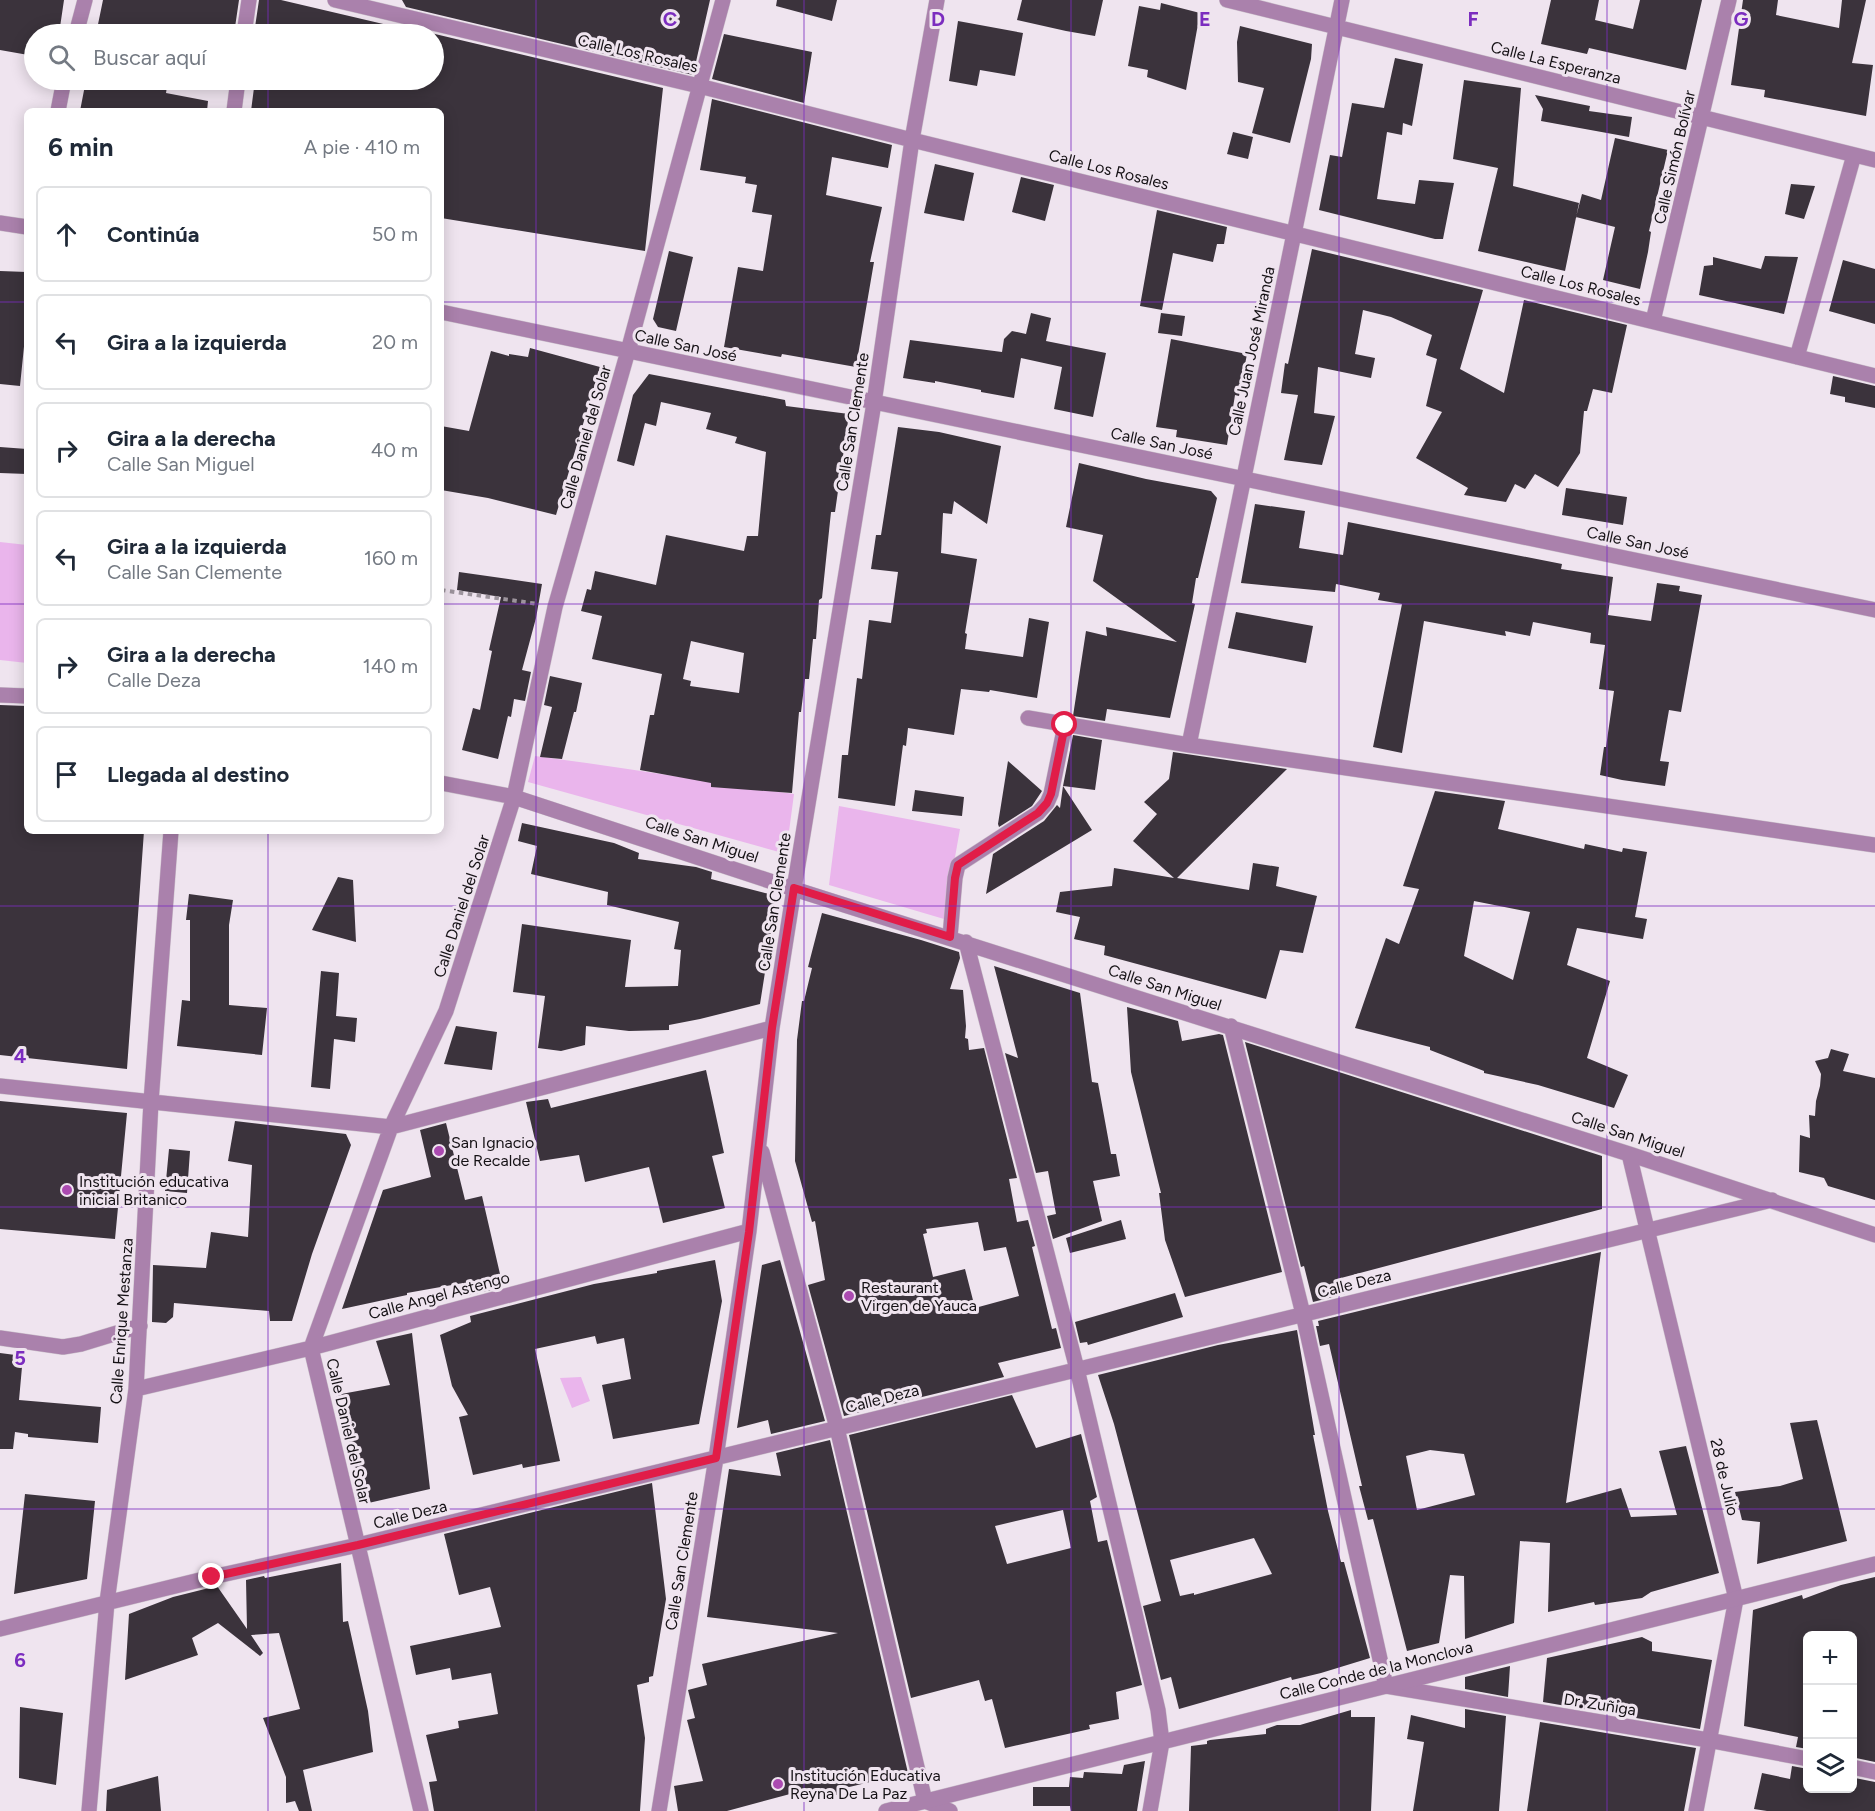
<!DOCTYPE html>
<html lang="es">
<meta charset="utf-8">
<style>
:root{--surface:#fff;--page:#f6f6f7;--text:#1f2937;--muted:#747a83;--line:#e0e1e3}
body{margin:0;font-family:Figtree,sans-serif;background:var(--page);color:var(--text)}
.controls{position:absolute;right:18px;bottom:18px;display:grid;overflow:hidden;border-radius:9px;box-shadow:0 3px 15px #0003}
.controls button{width:54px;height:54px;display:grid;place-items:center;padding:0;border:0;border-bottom:2px solid var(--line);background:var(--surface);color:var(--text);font:30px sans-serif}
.stop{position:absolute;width:18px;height:18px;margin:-14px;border:4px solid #e11d48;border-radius:50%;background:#fff}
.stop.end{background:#e11d48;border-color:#fff;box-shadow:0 2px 6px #0008}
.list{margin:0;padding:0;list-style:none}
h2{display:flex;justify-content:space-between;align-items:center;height:78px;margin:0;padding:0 24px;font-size:26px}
h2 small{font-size:20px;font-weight:400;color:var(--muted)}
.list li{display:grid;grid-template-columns:39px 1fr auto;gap:18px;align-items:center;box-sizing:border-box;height:96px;margin:0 12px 12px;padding:0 12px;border:2px solid var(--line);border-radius:9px}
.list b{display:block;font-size:22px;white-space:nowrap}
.list p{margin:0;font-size:20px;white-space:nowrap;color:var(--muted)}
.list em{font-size:20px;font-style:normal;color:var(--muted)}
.icon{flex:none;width:33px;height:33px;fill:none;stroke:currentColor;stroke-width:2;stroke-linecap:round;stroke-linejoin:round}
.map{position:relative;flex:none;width:1875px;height:1811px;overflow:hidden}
.search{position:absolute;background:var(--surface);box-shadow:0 3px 15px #0003;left:24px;top:24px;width:420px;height:66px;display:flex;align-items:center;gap:15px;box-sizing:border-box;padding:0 21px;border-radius:33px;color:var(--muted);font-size:22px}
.panel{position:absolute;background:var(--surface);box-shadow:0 3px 15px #0003;left:24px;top:108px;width:420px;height:726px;border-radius:9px}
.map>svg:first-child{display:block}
.green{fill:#eab5ec}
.building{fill:#3b333c;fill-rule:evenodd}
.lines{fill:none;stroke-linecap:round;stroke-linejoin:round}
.minor-casing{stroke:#ccc2cc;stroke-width:16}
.tertiary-casing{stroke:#ccc2cc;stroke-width:16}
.path{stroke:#9d949d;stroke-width:4;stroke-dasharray:4.5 4.5;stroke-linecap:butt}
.minor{stroke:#aa81ac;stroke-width:15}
.tertiary{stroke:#aa81ac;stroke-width:15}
.route{stroke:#e11d48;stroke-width:8}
.grid{fill:none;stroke:#7b2cbf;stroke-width:1.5;stroke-opacity:0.55}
.poi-dot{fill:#ab4ab1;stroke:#efe4ef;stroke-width:2}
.labels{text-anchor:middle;stroke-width:6;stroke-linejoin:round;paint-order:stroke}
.street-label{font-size:16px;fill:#151115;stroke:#efe4ef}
.poi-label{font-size:16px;fill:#151115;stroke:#efe4ef;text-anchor:start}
.grid-label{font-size:20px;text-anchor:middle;font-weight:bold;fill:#7b2cbf;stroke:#efe4ef;stroke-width:6;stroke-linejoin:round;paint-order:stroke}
</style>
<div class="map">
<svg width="1875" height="1811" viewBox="0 0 1875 1811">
<rect width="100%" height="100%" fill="#efe4ef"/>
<path class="green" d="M0,542L27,545V663L0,660Z
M535,756C622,767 708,782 794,794L786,854L528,782Z
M839,806L960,829L944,919L829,885Z
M581,1377L590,1401L572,1408L560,1378Z"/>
<path class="building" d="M0,0H64L59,34H34V56L0,50Z
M103,0H239L234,34H96Z
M259,0H281L396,27L395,34H254Z
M402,0H710L693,75L406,7Z
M777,0H837L832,21L776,6Z
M1022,0H1103L1095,36L1066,31L1017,20Z
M1551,0H1599L1595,20L1633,29L1640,0H1702L1686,70L1589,48L1587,54L1541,44Z
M1743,0H1778L1776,15L1839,28L1842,0H1866L1852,63L1873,65L1866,116L1764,97L1765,90L1731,85Z
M1161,3L1200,13L1186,90L1147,77L1148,70L1128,66L1139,6L1160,10Z
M958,21L1023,33L1015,76L980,70L977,86L949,81Z
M1240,26L1312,44L1311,59L1290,143L1252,133L1264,88L1238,82L1237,42Z
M418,30L663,88L645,251L441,218V111H251L255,80H434V34H421Z
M724,34L812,52L804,103L712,79Z
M1395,58L1423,64L1412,126L1403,123L1402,135L1387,132L1377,199L1415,204L1419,180L1454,183L1443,239H1435L1319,210L1330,155L1342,157L1352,103L1384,108Z
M86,80H168L166,93L208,101L207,111H80Z
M1464,80L1521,88L1513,186L1579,203L1565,271L1478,251L1498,168L1453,159Z
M1535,95L1590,106L1589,111L1632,117L1629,137L1541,121L1543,109Z
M712,99L892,145L888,168L832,157L826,195L882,207L870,262H874L856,367L782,354L781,357L724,347L738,267L763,271L772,215L752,212L757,185L745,183L746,177L700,170Z
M1233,132L1253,137L1248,159L1227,154Z
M1615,138L1668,150L1649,231L1651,232L1648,252L1640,289L1603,280L1615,227L1576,217L1582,194L1601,200Z
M935,164L974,173L964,221L924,213Z
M1021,177L1054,185L1045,221L1012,212Z
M1791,184L1815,186L1804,219L1785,214Z
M1157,210L1227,227L1224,244H1217L1213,262L1173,253L1162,310L1140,306Z
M1312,249L1483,290L1460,369L1504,393L1524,300L1627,325L1612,393L1593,389L1587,411H1584L1580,453L1558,487L1535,474L1525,489L1515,484L1506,502L1464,495L1468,488L1416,458L1442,412L1426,406L1437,359L1426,355L1432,335L1391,317L1363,310L1355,354L1375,358L1371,378L1318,367L1314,413L1335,416L1322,465L1284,460L1298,395L1281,393L1285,363L1288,364Z
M669,251L693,257L676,331L658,327L653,319Z
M1765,256L1798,257L1784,314L1699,295L1704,266L1713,265V257L1761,269Z
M1843,260L1875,269V324L1829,311Z
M0,271L27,272V317L20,386L0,384Z
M1031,313L1051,318L1046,341L1106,353L1093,417L1054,409L1062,367L1021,358L1014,398L981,392V390L935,381V383L903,378L910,340L1002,352L1004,339L1012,331L1026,334Z
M1161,313L1185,316L1182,336L1158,333Z
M1171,339L1247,354L1239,396L1235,395L1227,445L1176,437L1177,430L1156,427Z
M530,348L600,367L556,515L488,498L441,490V426L469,431L491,351L509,356V354L528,357Z
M649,374L785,400L786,406L849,414L835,512H831L822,598L819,600L816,639H813L809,679H805L801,712H799L792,793L711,787V783L640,770L650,715H654L662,674L592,659L602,616L581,611L587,589L591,590L595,571L656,585L666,535L744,551L747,536H758L766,452L735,443L737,437L706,429L711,413L661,402L656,426L645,423L634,466L617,461L633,395ZM691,641L744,653L739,693L690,686L691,681L683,679Z
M1833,376L1875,386V408L1845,402V397L1830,394Z
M898,427L939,432L1001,446L987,524L954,501L952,514L943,513L941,553L977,559L965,633L967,634L965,649L1023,657L1029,618L1049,622L1037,698L990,690L989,692L961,689L954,735L908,728L906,746L903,745L895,806L838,798L842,755H848L857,678L862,679L869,620L891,623L898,572L871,569L876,535H881Z
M0,447L27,449V474L0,473Z
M1079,463L1146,479L1211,491L1217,498L1198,578H1196L1192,603L1195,604L1170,718L1107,709L1105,721L1073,716L1086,631L1107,636L1106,627L1177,642L1093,581L1103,535L1066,527Z
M1566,488L1627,497L1623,525L1562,515Z
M1255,504L1305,511L1299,548L1343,555L1348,522L1562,564L1561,569L1613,577L1608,615L1651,621L1657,583L1680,586L1679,591L1702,595L1681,712L1669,710L1660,761L1669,762L1665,786L1622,780L1600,775L1604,747H1606L1614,691L1599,689L1605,645L1590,643L1591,633L1533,622L1530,636L1505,631L1506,636L1424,621L1402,753L1373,747L1402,604L1378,600L1380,593L1336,584L1335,592L1241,583Z
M459,572L542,584L536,618L522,670L531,672L525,701L514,699L511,717L508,716L498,759L462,750L473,708L480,710L492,651L489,650L501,597L457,590Z
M1236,612L1313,626L1306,663L1228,648Z
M550,676L582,683L576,712H574L562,759L540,757L552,707L544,705Z
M0,705L27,706V831H144L127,1069L0,1055Z
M1073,735L1102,740L1095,790L1063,786Z
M1173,752L1287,769L1177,878L1249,890L1253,863L1279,867L1276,886L1317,896L1303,953L1280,950L1266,999L1104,955L1105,946L1074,939L1080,917L1056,912L1060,892L1112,886L1114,868L1174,878L1133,841L1157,814L1144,802L1169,779Z
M1008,761L1042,791L1032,806L999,827L998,824Z
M1063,786L1092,830L986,894L993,854L1044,821L1057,805L1060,808Z
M915,790L964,797L962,816L912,811Z
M1435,791L1505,801L1498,829L1584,849L1585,844L1622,852L1623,848L1647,852L1635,917L1647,919L1643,939L1577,928L1567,965L1610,981L1587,1058L1628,1075L1614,1108L1538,1085L1484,1073V1071L1430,1050V1047L1355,1028L1386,938L1399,944L1419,889L1403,886ZM1474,901L1530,912L1513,980L1464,956Z
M522,823L614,843L639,853L638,859L696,867L712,872L711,879L769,894L776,902L760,1004L700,1019L669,1025V1030L629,1031L586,1026L585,1045L561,1051L538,1048L545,996L513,992L522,924L631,940L625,987L678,986L681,950L674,949L679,922L607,905L608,892L531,874L537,846L518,841Z
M338,877L353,880L356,942L312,930Z
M189,894L233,900L229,925V1005L267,1008L262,1055L177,1046L182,1000L190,1001V920H186Z
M822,913L921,940L959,952L960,958L950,989L963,990L966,1026L965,1038L968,1039L969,1050L984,1048L1017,1178L1009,1179L1017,1222L1028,1220L1035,1246L1032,1247L1052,1329L1056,1328L1061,1348L998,1363L1004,1377L844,1416L808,1285L825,1280L815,1221L812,1222L795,1161L797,1040L802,1001H804L812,968L808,967ZM978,1222L984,1251L1006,1247L1019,1296L975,1308L965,1269L933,1277L923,1234L927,1233L926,1229Z
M994,966L1080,993L1092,1082L1098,1083L1111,1154H1116L1120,1176L1093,1181L1102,1221L1053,1239L1047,1216L1056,1214L1048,1171L1036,1173L1005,1053L1018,1058Z
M321,971L339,973L336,1016L357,1018L355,1042L334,1039L330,1089L311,1087Z
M1127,1007L1178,1021L1182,1041L1219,1034L1223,1035L1282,1272L1185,1297L1165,1240L1159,1193H1161L1131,1072Z
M456,1026L497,1032L492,1070L444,1064Z
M1245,1042L1602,1156V1209L1341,1278L1345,1294L1313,1302L1304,1266L1301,1267Z
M1831,1049L1849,1054L1843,1071L1875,1078V1200L1828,1186L1824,1178L1799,1172L1800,1135L1810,1138L1809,1115L1815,1116L1816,1101L1820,1086L1821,1074L1815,1061L1828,1058Z
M706,1070L724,1153L712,1156L725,1208L663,1223L649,1167L585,1182L579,1155L540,1161L526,1102L548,1099L551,1108Z
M0,1101L127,1113L115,1239L0,1229Z
M235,1121L346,1134L351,1145L312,1254L292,1321H270L269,1311L174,1303L173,1317L166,1323L152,1322L153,1265L206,1268L211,1232L248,1237L252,1165L228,1161Z
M446,1123L465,1200L482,1196L503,1287L466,1296L463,1283L407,1293V1295L342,1309L383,1190L431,1177L420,1130Z
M169,1149L190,1151L187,1193L165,1191Z
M1121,1220L1126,1239L1070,1253L1066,1238Z
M1601,1252L1566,1503L1621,1488L1631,1517L1677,1515L1659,1451L1686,1446L1719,1573L1651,1592L1642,1598L1595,1605L1594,1602L1548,1612L1550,1543L1520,1541L1514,1623L1465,1639L1464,1576L1450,1575L1439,1643L1407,1651L1373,1519L1368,1520L1359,1486H1362L1329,1344L1320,1346L1316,1326H1319L1318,1321ZM1430,1450L1464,1454L1475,1495L1417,1510L1406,1456Z
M715,1260L722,1301L699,1424L613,1439L602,1385L631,1379L624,1338L597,1344L595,1336L535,1349L560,1461L523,1468L522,1464L473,1475L459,1417L468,1415L452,1386L440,1335L471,1322L470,1316L594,1284L657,1273V1271Z
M780,1260L825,1421L771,1434L768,1420L737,1428L762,1265Z
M1175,1293L1183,1317L1088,1345L1087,1342L1080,1343L1075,1322Z
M1297,1330L1315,1435H1313L1328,1511L1341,1562H1344L1370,1658L1321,1673L1292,1680L1291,1677L1179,1709L1171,1677L1161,1680L1143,1606L1161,1601L1114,1424L1098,1375L1218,1345ZM1254,1538L1272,1574L1194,1595V1593L1180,1596L1170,1560Z
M412,1333L430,1489L364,1504L336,1395L390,1385L376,1341Z
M0,1353L23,1356L19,1400L101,1407L98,1443L28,1437V1434L15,1432L13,1449H0Z
M1012,1395L1036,1448L1081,1434L1097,1497L1090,1501L1098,1542L1107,1540L1142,1685L1116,1692L1119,1719L1089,1725L1090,1729L1005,1748L992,1699L985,1701L979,1680L911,1698L849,1435ZM1063,1510L1071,1548L1007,1564L995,1526Z
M1817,1420L1847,1541L1757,1564L1760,1522L1742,1520L1735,1492L1780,1486L1803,1479L1790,1423Z
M830,1440L908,1773L845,1788L846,1793L807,1801L805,1790L727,1811H678L674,1786L703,1781L687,1720L695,1718L688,1690L707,1685L702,1664L838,1633L707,1617L729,1469L781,1476L776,1453Z
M652,1483L666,1599L653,1676L649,1677V1682L637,1685L645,1738L640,1811H434L429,1782L437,1781L426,1735L459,1728L458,1721L498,1714L491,1673L452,1680L450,1668L416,1675L410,1646L501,1627L490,1587L459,1595L444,1534Z
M25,1494L95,1501L87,1579L14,1594Z
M341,1563L343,1622L348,1621L368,1711L373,1752L303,1770L312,1811H299L295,1801L286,1803V1777L263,1718L300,1709L279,1633L251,1635L263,1653L260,1656L218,1623L192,1638L198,1655L125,1680L129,1614L173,1597L217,1586L247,1629L246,1580L264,1576L265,1578Z
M1875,1577V1762L1856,1758V1742H1852V1635H1808V1749L1796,1747L1798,1737L1744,1726L1753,1610L1802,1595L1803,1599L1841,1585Z
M1642,1637L1652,1642V1651L1712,1660L1700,1729L1543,1702L1547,1658Z
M1510,1666L1508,1697L1465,1689V1677Z
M20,1707L63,1713L56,1785L19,1778Z
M1465,1709L1506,1716L1499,1811H1413L1424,1742L1407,1739L1411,1715L1465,1728Z
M1351,1710V1717H1375L1371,1811H1189L1191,1746L1207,1744V1741L1210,1740L1266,1734V1729L1277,1725H1300Z
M1540,1722L1696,1748L1684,1811H1527Z
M1145,1761L1137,1811H1071L1070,1806H1033V1787H1069L1070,1777L1083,1778L1084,1772L1122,1774L1124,1765Z
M1792,1766L1808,1769V1788H1852V1780H1855V1778L1875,1782V1811H1767L1754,1809L1762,1773L1790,1779Z
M158,1776L161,1811H106L107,1790Z"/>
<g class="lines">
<defs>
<path id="minor" d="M335,0L699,86L912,140L1875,376
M1227,0L1875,160
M76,34L85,0
M244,34L249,0
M58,111L64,80
M234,111L238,80
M0,223L27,227
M441,312L1875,610
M1653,321L1729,0
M1797,357L1854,155
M0,695L27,696
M1028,718L1189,745L1875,845
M1189,745L1342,0
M441,783L514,797L794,889L1629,1154L1875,1235
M950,937L955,878L958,865L1038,813L1047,803L1051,794L1065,725
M966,942L1077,1369L1158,1710L1162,1742L1150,1811
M1231,1026L1303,1314L1386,1686L1708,1740L1808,1759
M0,1086L391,1127L772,1028
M762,1152L837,1428L925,1801L950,1811
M1629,1154L1736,1599L1696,1811
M0,1338L63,1347L81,1344L140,1326
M136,1389L311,1348L749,1231
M0,1629L212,1577L358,1545L1772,1200
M1852,1767L1875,1772
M89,1811L107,1602L136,1389L151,1102L171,831
M421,1811L311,1348L391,1127L446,1011L514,797L555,607L628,351L723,0
M659,1811L716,1458L749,1231L772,1028L794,889L874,403L912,140L937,0"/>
<path id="tertiary" d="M886,1811L1875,1564"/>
</defs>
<use href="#minor" class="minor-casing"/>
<use href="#tertiary" class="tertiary-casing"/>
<path class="path" d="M441,590L538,604"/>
<use href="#minor" class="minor"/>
<use href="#tertiary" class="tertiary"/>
</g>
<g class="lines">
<path class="route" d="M212,1577L358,1545L716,1458L749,1232L772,1028L794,888L950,937L955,878L958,865L1038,813L1047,803L1051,794L1065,725"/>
</g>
<path class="grid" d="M268,0V34M536,0V1811M804,0V1811M1071,0V1811M1339,0V1811M1607,0V1811M268,80V111M0,302H27M441,302H1875M0,604H27M441,604H1875M268,831V1811M0,906H1875M0,1207H1875M0,1509H1875"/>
<g class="poi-dot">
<circle cx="439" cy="1151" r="6"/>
<circle cx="67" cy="1190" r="6"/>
<circle cx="849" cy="1296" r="6"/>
<circle cx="778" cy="1784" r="6"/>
</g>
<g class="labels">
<g class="street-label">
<text transform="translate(638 53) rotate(13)" y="6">Calle Los Rosales</text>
<text transform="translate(1556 62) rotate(14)" y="6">Calle La Esperanza</text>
<text transform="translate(1674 157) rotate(-77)" y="6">Calle Simón Bolívar</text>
<text transform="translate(1109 169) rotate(14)" y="6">Calle Los Rosales</text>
<text transform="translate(1581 285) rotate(14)" y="6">Calle Los Rosales</text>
<text transform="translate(686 345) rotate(12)" y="6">Calle San José</text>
<text transform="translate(1251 351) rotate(-78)" y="6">Calle Juan José Miranda</text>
<text transform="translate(852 422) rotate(-81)" y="6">Calle San Clemente</text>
<text transform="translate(585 437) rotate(-74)" y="6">Calle Daniel del Solar</text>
<text transform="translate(1162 443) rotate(12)" y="6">Calle San José</text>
<text transform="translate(1638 542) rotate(12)" y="6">Calle San José</text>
<text transform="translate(702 839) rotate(18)" y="6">Calle San Miguel</text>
<text transform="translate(774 902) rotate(-81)" y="6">Calle San Clemente</text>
<text transform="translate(461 906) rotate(-72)" y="6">Calle Daniel del Solar</text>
<text transform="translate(1165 987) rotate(18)" y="6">Calle San Miguel</text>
<text transform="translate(1628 1134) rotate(18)" y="6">Calle San Miguel</text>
<text transform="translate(1354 1283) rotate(-14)" y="6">Calle Deza</text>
<text transform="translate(439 1295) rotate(-15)" y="6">Calle Angel Astengo</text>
<text transform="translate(121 1321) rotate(-86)" y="6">Calle Enrique Mestanza</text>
<text transform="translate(882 1398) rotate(-14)" y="6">Calle Deza</text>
<text transform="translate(349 1431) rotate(77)" y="6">Calle Daniel del Solar</text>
<text transform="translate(1725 1477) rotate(77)" y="6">28 de Julio</text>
<text transform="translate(410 1514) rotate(-14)" y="6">Calle Deza</text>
<text transform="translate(681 1561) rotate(-81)" y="6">Calle San Clemente</text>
<text transform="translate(1376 1670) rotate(-14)" y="6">Calle Conde de la Monclova</text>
<text transform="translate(1600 1704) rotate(9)" y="6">Dr. Zuñiga</text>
</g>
<g class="poi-label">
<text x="451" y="1148">San Ignacio<tspan x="451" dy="18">de Recalde</tspan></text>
<text x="79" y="1187">Institución educativa<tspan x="79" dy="18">inicial Britanico</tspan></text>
<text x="861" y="1293">Restaurant<tspan x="861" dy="18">Virgen de Yauca</tspan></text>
<text x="790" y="1781">Institución Educativa<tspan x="790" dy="18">Reyna De La Paz</tspan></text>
</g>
</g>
<g class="grid-label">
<text x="670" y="26">C</text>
<text x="938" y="26">D</text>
<text x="1205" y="26">E</text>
<text x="1473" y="26">F</text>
<text x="1741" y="26">G</text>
<text x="20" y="1063">4</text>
<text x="20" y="1365">5</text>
<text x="20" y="1667">6</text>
</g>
</svg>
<div class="controls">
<button>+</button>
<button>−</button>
<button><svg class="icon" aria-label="layers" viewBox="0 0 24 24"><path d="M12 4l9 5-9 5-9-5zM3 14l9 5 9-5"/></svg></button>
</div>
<div class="stop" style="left:1065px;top:725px"></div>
<div class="stop end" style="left:212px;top:1577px"></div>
<div class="search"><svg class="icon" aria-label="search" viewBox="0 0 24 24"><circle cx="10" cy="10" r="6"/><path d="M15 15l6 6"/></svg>Buscar aquí</div>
<section class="panel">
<h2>6 min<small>A pie · 410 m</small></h2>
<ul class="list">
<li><svg class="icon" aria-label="ahead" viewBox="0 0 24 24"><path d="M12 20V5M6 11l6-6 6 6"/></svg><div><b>Continúa</b></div><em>50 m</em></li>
<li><svg class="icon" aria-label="left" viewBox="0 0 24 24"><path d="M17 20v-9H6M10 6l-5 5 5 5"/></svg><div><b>Gira a la izquierda</b></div><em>20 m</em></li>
<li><svg class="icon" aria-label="right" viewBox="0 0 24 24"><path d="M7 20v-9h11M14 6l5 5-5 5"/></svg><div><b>Gira a la derecha</b><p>Calle San Miguel</p></div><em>40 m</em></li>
<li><svg class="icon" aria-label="left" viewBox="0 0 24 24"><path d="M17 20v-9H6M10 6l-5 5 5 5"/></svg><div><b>Gira a la izquierda</b><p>Calle San Clemente</p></div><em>160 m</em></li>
<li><svg class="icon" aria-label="right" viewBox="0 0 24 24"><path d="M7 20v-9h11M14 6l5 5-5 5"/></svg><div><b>Gira a la derecha</b><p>Calle Deza</p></div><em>140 m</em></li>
<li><svg class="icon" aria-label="arrive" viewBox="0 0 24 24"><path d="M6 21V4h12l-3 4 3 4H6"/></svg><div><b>Llegada al destino</b></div></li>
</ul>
</section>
</div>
